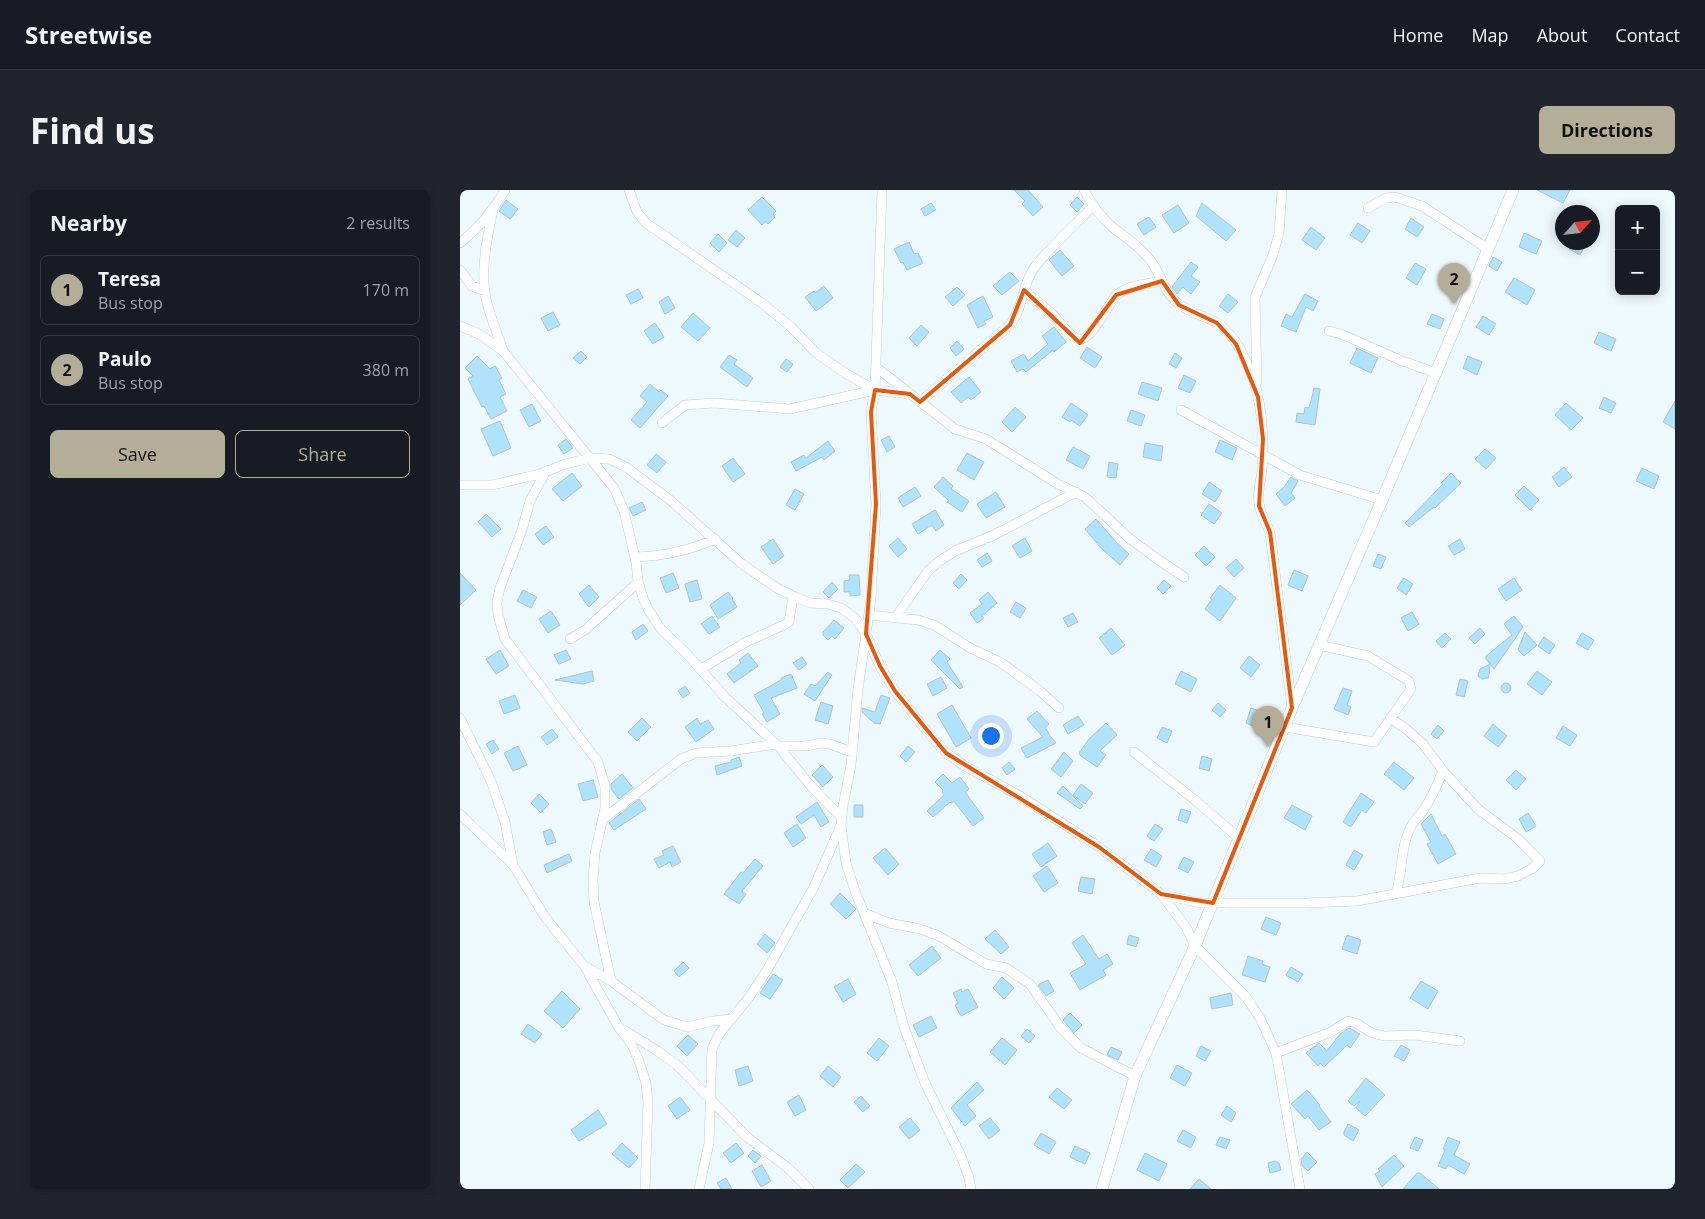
<!DOCTYPE html>
<meta charset="utf-8">
<style>
:root{--surface:#171b24;--page:#20242c;--text:#f1f3f6;--muted:#9ea1a6;--line:#363941;--accent:#b4ae99}
body{margin:0;font-family:"Open Sans",sans-serif;background:var(--page);color:var(--text)}
.controls{position:absolute;right:15px;top:15px;display:grid;overflow:hidden;border-radius:8px;box-shadow:0 2px 12px #0003}
.controls button{width:45px;height:45px;display:grid;place-items:center;padding:0;border:0;border-bottom:1px solid var(--line);background:var(--surface);color:var(--text);font:25px sans-serif}
.compass{position:absolute;left:1095px;top:15px;width:45px;height:45px;border-radius:50%;background:var(--surface);box-shadow:0 2px 12px #0003;rotate:63deg}
.you{position:absolute;left:530px;top:545px;width:18px;height:18px;margin:-12px;border:4px solid #fff;border-radius:50%;background:#1a73e8;box-shadow:0 0 0 8px #1a73e833}
.badge{display:grid;place-items:center;width:32px;height:32px;border-radius:50%;background:var(--accent);color:#111;font-size:16px;font-weight:700}
.pin{position:absolute;translate:-50% -41px;filter:drop-shadow(0 1px 2px #0008)}
.pin::after{content:'';position:absolute;top:26px;width:18px;height:15px;background:inherit;clip-path:polygon(0 0,100% 0,50% 100%)}
.list{margin:0;padding:0;list-style:none}
h2{display:flex;justify-content:space-between;align-items:center;height:65px;margin:0;padding:0 20px;font-size:21px}
h2 small{font-size:16px;font-weight:400;color:var(--muted)}
.list li{display:grid;grid-template-columns:32px 1fr auto;gap:15px;align-items:center;box-sizing:border-box;height:70px;margin:0 10px 10px;padding:0 10px;border:1px solid var(--line);border-radius:8px}
.list b{display:block;font-size:19px;white-space:nowrap}
.list p{margin:0;font-size:16px;white-space:nowrap;color:var(--muted)}
.list em{font-size:16px;font-style:normal;color:var(--muted)}
.actions{display:flex;gap:10px;padding:15px 20px}
.actions a{flex:1;padding:11px 0;border:1px solid var(--accent);border-radius:8px;text-align:center;font-size:18px;color:var(--accent)}
.actions .main{background:var(--accent);color:#111}
.map{position:relative;flex:none;width:1215px;height:999px;overflow:hidden;border-radius:8px}
header{display:flex;align-items:center;gap:30px;box-sizing:border-box;height:70px;padding:0 25px;background:var(--surface);border-bottom:1px solid var(--line)}
header strong{font-size:24px}
nav{display:flex;gap:28px;margin-inline-start:auto;font-size:18px}
.intro{display:flex;align-items:center;justify-content:space-between;box-sizing:border-box;height:120px;padding:0 30px}
h1{margin:0;font-size:35px}
.button{padding:12px 22px;border-radius:8px;background:var(--accent);color:#111;font-size:18px;font-weight:700}
main{display:flex;gap:30px;padding:0 30px}
aside{flex:1;background:var(--surface);border-radius:8px;box-shadow:0 2px 12px #0003}
.map>svg:first-child{display:block}
.building{fill:#afe3fc;stroke:#b1c2ca}
.lines{fill:none;stroke-linecap:round;stroke-linejoin:round}
.minor-casing{stroke:#bed0d8;stroke-width:10}
.tertiary-casing{stroke:#bed0d8;stroke-width:12}
.minor{stroke:#fff;stroke-width:9}
.tertiary{stroke:#fff;stroke-width:11}
.marked{fill:none;stroke:#e8590c;stroke-width:4;stroke-linejoin:round}
</style>
<header>
<strong>Streetwise</strong>
<nav><a>Home</a><a>Map</a><a>About</a><a>Contact</a></nav>
</header>
<div class="intro"><h1>Find us</h1><a class="button">Directions</a></div>
<main>
<aside>
<h2>Nearby<small>2 results</small></h2>
<ul class="list">
<li><span class="badge">1</span><div><b>Teresa</b><p>Bus stop</p></div><em>170 m</em></li>
<li><span class="badge">2</span><div><b>Paulo</b><p>Bus stop</p></div><em>380 m</em></li>
</ul>
<div class="actions"><a class="main">Save</a><a>Share</a></div>
</aside>
<div class="map">
<svg width="1215" height="999" viewBox="0 0 1215 999">
<rect width="100%" height="100%" fill="#eef9fe"/>
<path class="building" d="M554,0H568L583,17L573,26L562,14L565,11Z
M1077,0H1110L1103,13Z
M302,7L316,21L313,24L315,27L308,34L305,31L302,35L288,20Z
M617,7L624,14L617,22L610,15Z
M46,10L58,19L50,29L39,21Z
M471,13L476,20L465,26L461,19Z
M742,13L776,40L766,51L736,26Z
M718,15L729,33L714,43L702,25Z
M689,27L696,37L684,45L677,34Z
M951,28L964,37L957,47L945,39Z
M898,33L910,41L902,53L890,45Z
M851,37L865,48L856,60L842,50Z
M276,40L285,48L277,57L268,50Z
M1064,43L1082,51L1076,64L1059,57Z
M258,44L267,53L259,62L250,53Z
M449,52L454,64L458,63L463,73L447,80L443,72L441,73L434,59Z
M1113,52H1127L1120,65L1109,59Z
M600,60L614,76L602,86L589,70Z
M1033,67L1042,72L1037,81L1029,76Z
M731,72L738,77L731,86L740,92L731,104L723,97L717,104L712,97Z
M955,73L966,79L957,95L946,88Z
M550,82L559,91L542,105L533,96Z
M1054,88L1075,100L1067,115L1045,102Z
M364,96L373,108L356,121L345,107L354,101L355,103Z
M497,97L505,105L493,116L485,107Z
M178,99L183,108L171,114L166,105Z
M768,104L778,112L768,123L759,116Z
M845,104L858,111L853,121L846,117L836,142L821,136L826,124L832,127Z
M208,106L215,118L205,124L199,112Z
M523,106L533,127L524,131L526,134L518,138L507,115Z
M93,122L100,135L88,141L81,128Z
M233,123L250,138L238,151L221,137Z
M972,124L984,129L980,139L967,134Z
M1023,126L1036,134L1029,145L1016,137Z
M195,133L204,147L193,154L184,141Z
M461,135L469,142L457,156L449,148Z
M594,137L606,152L594,162L593,160L566,182L563,179L557,182L551,171L564,164L568,171L588,154L582,146Z
M1139,142L1156,149L1151,161L1134,153Z
M497,151L504,159L496,166L490,158Z
M627,157L642,167L635,178L620,168Z
M897,158L918,168L911,183L890,173Z
M121,161L127,167L120,174L113,168Z
M715,163L722,168L716,178L709,174Z
M269,165L277,170L274,174L293,188L287,197L260,177Z
M17,166L30,179L35,176L42,188L39,190L46,204L40,207L47,221L31,229L24,216L22,217L8,189L13,186L5,178Z
M1008,166L1022,172L1017,185L1003,178Z
M326,169L333,174L327,182L320,177Z
M724,185L736,191L730,203L718,198Z
M509,187L521,202L511,210L508,207L501,213L491,202Z
M682,192L702,198L698,211L678,204Z
M190,194L199,202L201,200L208,206L180,238L171,230L187,212L180,206Z
M854,198L860,199L855,235L836,232L837,223L844,224L845,217L849,218Z
M1144,207L1156,213L1151,223L1139,218Z
M1215,211V239L1203,232Z
M611,213L628,225L620,236L611,230L610,232L602,227Z
M1106,213L1123,228L1111,240L1095,225Z
M72,214L81,231L69,237L60,220Z
M555,217L566,227L552,242L542,232Z
M671,220L685,225L681,236L667,231Z
M40,231L51,258L33,266L21,239Z
M429,246L435,257L427,262L421,250Z
M106,249L113,258L104,264L98,255Z
M760,250L777,258L772,270L755,262Z
M368,251L375,261L364,270L362,267L336,281L331,272L344,265L346,268Z
M685,253L703,256L701,271L683,267Z
M613,257L630,266L623,279L606,270Z
M1025,259L1036,268L1026,279L1015,269Z
M507,263L524,272L514,290L497,280Z
M196,264L206,272L197,283L187,275Z
M273,268L285,284L273,292L262,276Z
M649,272L658,274L656,288L647,287Z
M1104,277L1112,287L1099,297L1092,287Z
M1182,278L1199,286L1194,299L1176,291Z
M112,283L122,296L103,311L92,299Z
M991,283L1001,293L975,318L974,317L949,337L945,333L983,294L981,293Z
M483,287L493,296L491,299L509,311L502,322L487,312L489,311L474,297Z
M831,287L838,291L831,303L835,308L825,316L816,304L824,297Z
M749,292L762,301L755,312L742,304Z
M1064,296L1079,310L1070,320L1055,305Z
M455,297L461,306L443,317L438,308Z
M335,299L344,304L335,320L326,315Z
M536,302L545,317L526,328L517,314Z
M182,312L186,320L173,326L169,318Z
M749,314L762,323L754,334L741,325Z
M475,320L484,335L476,341L472,335L458,344L452,334Z
M26,324L41,339L32,347L18,332Z
M636,329L657,353L669,364L660,375L642,359L625,339Z
M86,336L94,347L83,355L75,344Z
M438,348L447,359L438,367L429,356Z
M565,348L572,361L560,368L552,356Z
M313,349L324,366L313,374L301,357Z
M1000,349L1005,359L994,365L988,356Z
M744,356L755,367L746,376L735,365Z
M527,363L532,371L522,377L517,370Z
M918,364L926,367L921,379L913,376Z
M776,369L784,378L774,387L766,378Z
M834,380L848,386L842,401L828,395Z
M0,383L16,400L0,415Z
M213,383L219,398L206,403L200,388Z
M501,384L507,390L499,399L493,393Z
M389,385H399L400,405L390,406V402H384V391L390,390Z
M944,388L953,394L946,405L937,398Z
M1054,388L1062,400L1046,411L1038,399Z
M237,390L242,409L230,412L225,394Z
M704,390L711,396L703,404L697,398Z
M372,392L378,399L369,408L363,402Z
M129,395L139,407L129,417L119,404Z
M760,395L776,408L760,431L745,419L752,409L750,408Z
M63,400L77,407L71,418L57,411Z
M268,402L273,408L272,409L277,417L258,429L250,415Z
M528,402L537,413L522,426L524,428L517,433L510,423L522,414L519,410Z
M556,412L566,418L560,428L550,422Z
M91,421L100,435L88,443L79,429Z
M952,422L959,434L948,441L941,428Z
M613,423L618,432L608,437L603,428Z
M252,426L260,437L249,444L241,434Z
M1054,426L1063,437L1034,479L1026,469V466L1052,445L1044,434Z
M374,430L384,438L375,449L372,446L368,450L363,445V442Z
M183,434L188,441L176,450L172,442Z
M651,438L665,455L652,465L639,448Z
M1020,438L1025,444L1015,454L1009,448Z
M1065,442L1077,455L1064,466L1058,460Z
M985,443L991,449L982,458L976,451Z
M1122,443L1134,450L1128,460L1116,453Z
M1084,447L1095,455L1089,464L1078,456Z
M40,460L49,476L36,484L26,469Z
M106,460L111,469L99,474L94,465Z
M480,460L490,469L487,472L503,497L500,499L471,470Z
M288,463L298,476L274,493L267,484L281,473L279,470Z
M789,466L800,475L791,487L780,478Z
M342,467L347,474L339,480L333,473Z
M1030,474L1029,485L1028,488L1022,489L1018,486L1020,479Z
M132,481L134,491L123,494L95,490Z
M721,481L737,489L731,502L715,494Z
M1077,481L1092,492L1082,505L1067,494Z
M368,482L372,485L355,511L344,504L351,494L355,496Z
M331,484L337,498L311,508L320,524L307,532L302,524L304,523L294,505L321,490V488Z
M481,487L487,498L473,506L467,494Z
M1000,489L1008,491L1004,507L996,505Z
M1041 498a5 5 0 1 1 10 0a5 5 0 1 1-10 0Z
M225,496L230,503L223,508L218,501Z
M883,498L892,501L887,515L891,517L888,525L874,519Z
M55,505L60,518L44,524L39,511Z
M421,505L430,508L420,534L414,533L402,522V518L415,522Z
M361,512L373,516L368,534L355,530Z
M758,513L766,520L760,527L752,520Z
M492,515L511,548L496,557L477,524Z
M791,518L800,521L795,537L786,533Z
M577,521L589,534L585,537L590,546L596,553L567,568L561,558L583,547L567,529Z
M618,526L624,535L608,544L603,535Z
M182,528L191,537L177,551L168,542Z
M237,528L240,534L248,530L254,539L236,552L225,537Z
M530,533L534,540L525,545L521,537Z
M646,533L657,545L640,561L646,565L637,577L621,566L619,563L629,549Z
M1033,534L1047,546L1038,557L1024,546Z
M978,535L984,541L977,549L971,544Z
M1103,536L1117,545L1110,556L1096,548Z
M702,537L712,541L707,553L697,548Z
M92,539L98,547L87,555L81,547Z
M33,550L39,559L32,564L26,554Z
M58,556L67,575L53,581L44,563Z
M448,556L455,562L446,572L440,566Z
M604,562L613,571L601,587L591,579Z
M742,566L752,569L749,581L739,578Z
M279,567L282,576L257,585L255,576L271,572V570Z
M549,572L555,579L547,585L542,578Z
M934,572L954,588L944,600L924,584Z
M362,575L373,587L363,597L352,585Z
M1056,580L1066,589L1056,600L1046,590Z
M162,584L173,598L159,609L151,599V594Z
M483,584L492,593L500,587L509,599L505,602L524,628L513,636L494,611L491,613L490,612L473,627L467,621L484,605L482,602L483,600L475,592Z
M133,590L138,607L123,611L118,594Z
M621,594L633,603L625,614L613,605Z
M603,596L623,616L620,619L597,603Z
M901,603L914,612L906,623L902,620L891,637L883,632Z
M79,604L89,614L81,623L71,613Z
M179,609L186,619L154,640L149,633Z
M357,612L369,632L361,637L354,625L341,634L336,627Z
M394,615H403V627H394Z
M832,615L852,626L845,640L824,628Z
M721,619L731,622L727,633L718,630Z
M1068,623L1076,636L1066,642L1059,629Z
M971,624L982,646L985,644L996,664L978,674L967,654L971,652L961,634Z
M337,634L346,648L333,657L324,643Z
M695,634L703,639L694,651L687,646Z
M91,639L96,652L87,655L83,642Z
M588,653L597,666L581,677L572,664Z
M213,656L221,672L212,677L210,672L199,678L194,669L204,665L202,661Z
M425,658L439,674L428,685L413,668Z
M691,659L702,666L696,677L684,670Z
M894,660L903,665L894,680L886,675Z
M109,664L112,671L87,683L84,675Z
M724,667L734,672L728,683L718,678Z
M295,669L303,676L282,701L286,704L279,714L264,704L281,682L283,683Z
M587,676L598,693L584,702L573,686Z
M621,687L635,689L632,704L618,701Z
M380,703L396,719L386,729L370,714Z
M806,727L821,733L816,745L801,739Z
M535,740L549,757L541,764L525,749Z
M305,744L315,753L307,763L297,754Z
M623,745L639,769L647,764L653,774L643,780L646,785L620,800L610,783L626,774L612,753Z
M669,745L679,748L676,757L667,754Z
M887,745L901,750L897,764L882,759Z
M472,756L481,768L458,786L449,775Z
M788,766L803,771L802,774L810,777L805,792L782,785Z
M223,772L229,778L219,787L214,781Z
M831,777L843,784L838,792L826,785Z
M313,784L323,790L310,809L300,803Z
M542,787L554,798L544,809L533,798Z
M388,789L396,804L383,812L374,797Z
M588,790L594,801L586,806L578,795Z
M961,791L978,801L968,819L950,808Z
M501,799L502,802L508,799L518,817L501,826L495,815L498,813L493,803Z
M102,801L120,819L103,838L84,821Z
M771,803L773,815L752,819L750,808Z
M610,823L622,835L614,843L603,830Z
M471,826L477,838L459,847L453,835Z
M68,834L82,844L75,853L61,844Z
M889,838L900,844L890,858L887,855L864,877L860,873L858,876L846,863L859,853L867,861L880,844Z
M567,839L575,846L569,853L561,846Z
M228,845L238,854L227,866L217,856Z
M419,848L429,856L417,871L407,863Z
M542,848L557,860L545,875L530,862Z
M941,855L950,860L944,871L934,866Z
M741,856L751,861L745,871L736,866Z
M651,857L662,862L658,870L647,865Z
M717,875L732,883L725,896L710,888Z
M288,876L293,891L279,896L275,880Z
M368,876L381,887L373,897L360,886Z
M906,888L925,905L905,926L896,918L900,911L894,916L888,911Z
M517,892L524,900L507,915L516,926L505,936L491,918Z
M597,898L612,910L604,919L589,907Z
M847,900L860,915L859,916L871,932L859,940L848,926L845,929L831,914Z
M339,905L346,920L335,926L327,912Z
M401,906L410,916L403,922L394,912Z
M220,907L230,920L217,929L208,916Z
M767,916L776,923L771,932L761,925Z
M138,920L147,934L119,951L111,940Z
M450,928L460,940L449,949L439,937Z
M530,928L540,940L529,949L519,936Z
M888,934L899,940L893,951L884,945V942Z
M723,940L736,947L731,958L717,951Z
M581,943L596,952L589,964L574,955Z
M760,947L770,950L766,959L756,955Z
M955,947L963,950L958,961L950,958Z
M988,947L1000,952L994,965L1010,974L1004,984L988,975L986,979L978,976L985,960L983,959Z
M162,953L178,968L169,978L152,964Z
M276,953L284,963L271,973L263,963Z
M615,956L630,963L625,974L610,967Z
M293,960L301,966L295,973L288,966Z
M847,962L857,972L848,981L842,976L841,969Z
M685,963L707,974L699,991L677,980Z
M934,965L944,976L922,997L915,984L920,981L918,979Z
M815,971L819,973L821,980L810,983L808,973Z
M396,974L405,982L388,998L380,990Z
M302,975L311,991L301,997L292,981Z
M957,983H960L979,999H943Z
M266,988L272,999H261L257,993Z
M739,989L751,999H730Z"/>
<g class="lines">
<defs>
<path id="minor" d="M169,0L177,22L186,33L302,113L331,137L356,163L385,183L415,200
M422,0L415,200L411,222L416,314L411,409L398,499L391,575L383,616L381,635L386,673L395,701L432,792L444,837L465,893L501,966L509,988L511,999
M624,0C631,13 639,25 651,36C666,48 682,58 693,74C702,88 706,105 720,115C731,123 745,126 757,133C772,142 783,163 789,179C803,210 804,246 802,280C801,291 797,302 799,313C800,323 806,333 810,342L832,518
M908,18L926,8L935,7L962,16L1028,59
M33,20C27,48 20,81 26,109C30,127 38,144 43,161
M0,53C19,38 33,21 45,0
M0,80L12,96L25,101
M564,100C573,108 584,116 593,125C600,132 609,146 618,149C630,153 648,115 655,107C665,95 688,94 702,91
M0,136L21,145L43,161L154,298L164,321L176,372L178,391L183,408L189,421L201,439L227,464L264,506L319,557L350,595L382,628
M869,141L881,144L940,170L976,183
M416,177L495,239L526,249L598,294L625,307L669,348L693,366L724,387
M797,192L795,107L813,65L819,43L822,0
M460,212L550,135C563,119 562,95 574,78C591,56 614,36 633,16
M721,220L840,285L922,310
M202,233L225,215L254,213L330,219L415,200L450,204
M86,281L70,311L62,340L40,398L37,412L38,425L45,449L138,572L145,596V618L135,663L133,690L134,712L151,791
M0,295H32L80,284L105,274L131,268L149,269L166,277L210,310L282,374L317,398L333,406L350,413L368,414L381,418L395,428L406,444L420,476L435,501L467,541L486,563L505,576L560,606L639,657L701,704L726,737L735,756L786,807L800,828L816,863L840,999
M175,367C204,366 229,361 255,349
M409,425L458,430L474,435L512,459L540,472L580,501L599,518
M435,428L468,381L478,372L495,361L534,345L616,302
M110,449L125,440L174,396L178,394
M241,479L286,452L324,435L329,432L333,406
M0,528L31,591L45,632L53,675L85,727L125,777L159,838L171,853L179,871L186,893L188,913L185,999
M825,537L914,552L951,499L949,491L908,466L859,455
M318,556H346L361,553L370,554L392,562
M674,562L736,611L780,649
M0,624L53,675
M142,630L221,569L236,563L271,561L316,554
M936,703C943,681 940,655 952,635C955,629 961,625 964,619C972,607 978,594 983,580
M701,704L740,713H845L897,711L1020,688L1044,689L1058,686L1073,678L1080,671L1057,648L1018,619L984,582L963,554L945,538L930,528
M404,723L429,733L460,739L479,746L526,774L546,778L570,794L600,837L621,858L675,886
M126,777L151,791L204,830L227,837L253,831L272,829
M164,840L196,860L217,875L287,947L328,978L349,999
M816,863L871,842L888,831L896,833L912,843L924,846L955,845L1000,851
M239,999L249,953L252,859L259,844L287,810L306,782L333,734L354,697L381,635"/>
<path id="tertiary" d="M642,999L675,886L735,756L832,518L922,310L1053,0"/>
</defs>
<use href="#minor" class="minor-casing"/>
<use href="#tertiary" class="tertiary-casing"/>
<use href="#minor" class="minor"/>
<use href="#tertiary" class="tertiary"/>
</g>
<path class="marked" d="M702,91L719,115L757,133L776,154L798,207L803,249L799,316L810,342L832,518L753,713L701,704L639,657L486,563L435,501L420,476L406,444L416,314L411,222L415,200L450,204L460,212L550,135L564,100L620,153L656,105Z"/>
</svg>
<div class="controls">
<button>+</button>
<button>−</button>
</div>
<svg class="compass" viewBox="-18 -18 36 36"><path d="M0-13l5 13h-10z" fill="#e53935"/><path d="M0 13l5-13h-10z" fill="#9ea1a6"/></svg>
<div class="you"></div>
<div class="pin badge" style="left:808px;top:557px">1</div>
<div class="pin badge" style="left:994px;top:114px">2</div>
</div>
</main>
